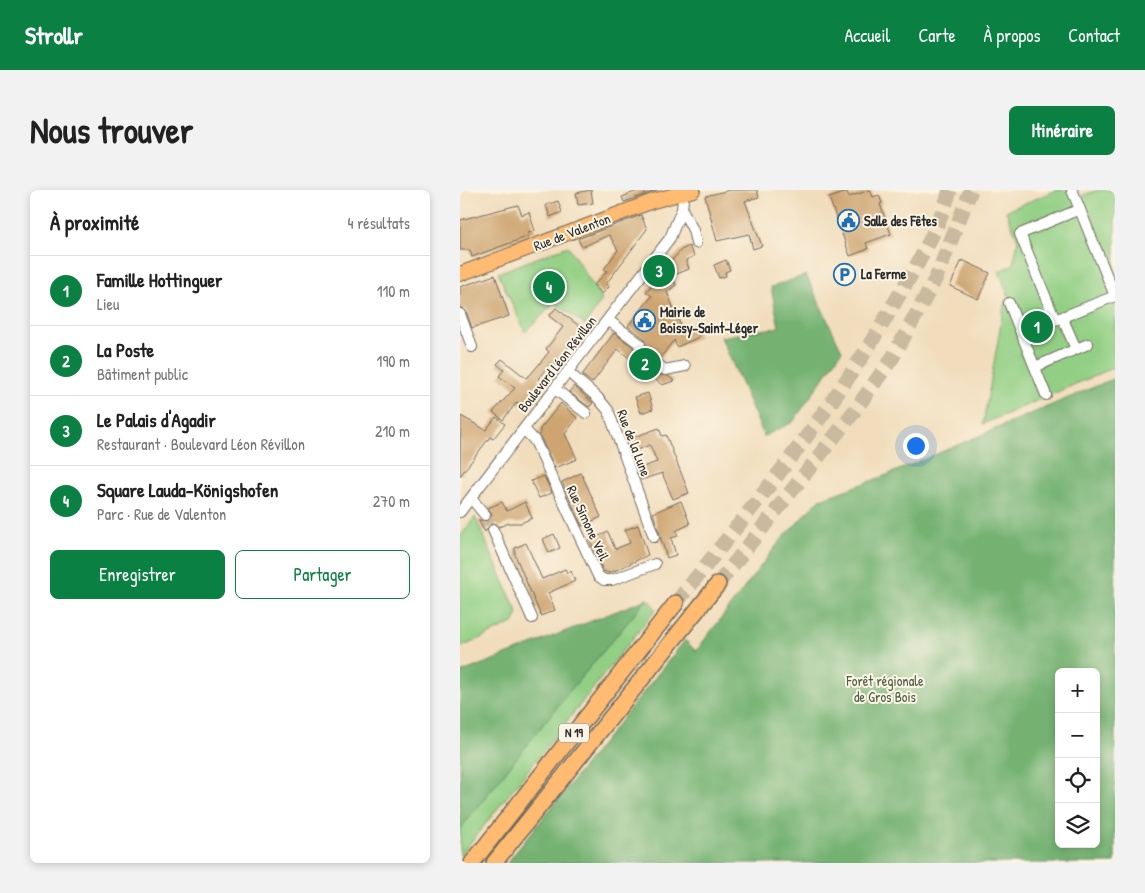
<!DOCTYPE html>
<html lang="fr">
<meta charset="utf-8">
<style>
:root{--surface:#fff;--page:#f2f2f2;--text:#222;--muted:#767676;--line:#e0e0e0;--accent:#0b8043}
body{margin:0;font-family:"Patrick Hand",sans-serif;background:var(--page);color:var(--text)}
.controls{position:absolute;right:15px;bottom:15px;display:grid;overflow:hidden;border-radius:8px;box-shadow:0 2px 8px #0003}
.controls button{width:45px;height:45px;display:grid;place-items:center;padding:0;border:0;border-bottom:1px solid var(--line);background:var(--surface);color:var(--text);font:25px sans-serif}
.you{position:absolute;left:455px;top:255px;width:18px;height:18px;margin:-12px;border:4px solid #fff;border-radius:50%;background:#1a73e8;box-shadow:0 0 0 8px #1a73e833}
.badge{display:grid;place-items:center;width:32px;height:32px;border-radius:50%;background:var(--accent);color:#fff;font-size:16px;font-weight:700}
.pin{position:absolute;translate:-50% -50%;border:2px solid #fff;box-shadow:0 1px 5px #0006}
.list{margin:0;padding:0;list-style:none}
h2{display:flex;justify-content:space-between;align-items:center;height:65px;margin:0;padding:0 20px;font-size:21px}
h2 small{font-size:16px;font-weight:400;color:var(--muted)}
.list li{display:grid;grid-template-columns:32px 1fr auto;gap:15px;align-items:center;box-sizing:border-box;height:70px;padding:0 20px;border-top:1px solid var(--line)}
.list b{display:block;font-size:19px;white-space:nowrap}
.list p{margin:0;font-size:16px;white-space:nowrap;color:var(--muted)}
.list em{font-size:16px;font-style:normal;color:var(--muted)}
.actions{display:flex;gap:10px;padding:15px 20px}
.actions a{flex:1;padding:11px 0;border:1px solid var(--accent);border-radius:8px;text-align:center;font-size:18px;color:var(--accent)}
.actions .main{background:var(--accent);color:#fff}
.icon{flex:none;width:28px;height:28px;fill:none;stroke:currentColor;stroke-width:2;stroke-linecap:round;stroke-linejoin:round}
.map{position:relative;flex:none;width:655px;height:673px;overflow:hidden;border-radius:8px}
header{display:flex;align-items:center;gap:30px;box-sizing:border-box;height:70px;padding:0 25px;background:var(--accent);color:#fff}
header strong{font-size:24px}
nav{display:flex;gap:28px;margin-inline-start:auto;font-size:18px}
.intro{display:flex;align-items:center;justify-content:space-between;box-sizing:border-box;height:120px;padding:0 30px}
h1{margin:0;font-size:35px}
.button{padding:12px 22px;border-radius:8px;background:var(--accent);color:#fff;font-size:18px;font-weight:700}
main{display:flex;gap:30px;padding:0 30px}
aside{flex:1;background:var(--surface);border-radius:8px;box-shadow:0 2px 8px #0003}
.map>svg:first-child{display:block}
.green{fill:#92cf84;stroke:#5e7d58}
.forest{fill:#75b272;stroke:#506e4e;fill-rule:evenodd}
.building{fill:#cea571}
.lines{fill:none;stroke-linecap:round;stroke-linejoin:round}
.minor-tunnel{stroke:#c9b99f;stroke-width:10;stroke-dasharray:10 5;stroke-linecap:butt}
.highway-tunnel{stroke:#c9b99f;stroke-width:15;stroke-dasharray:15 8;stroke-linecap:butt}
.minor-casing{stroke:#70695e;stroke-width:12}
.major-casing{stroke:#70695e;stroke-width:16}
.highway-casing{stroke:#70695e;stroke-width:18}
.minor{stroke:#fff;stroke-width:10}
.major{stroke:#febb71;stroke-width:14}
.highway{stroke:#febb71;stroke-width:15}
.labels{text-anchor:middle;stroke-width:4;stroke-linejoin:round;paint-order:stroke}
.shield{fill:#fcf5e5;stroke:#6a6863;stroke-width:1}
.shield-label{font-size:12px;font-weight:bold;fill:#2b2b2b}
.poi-label{font-size:14px;font-weight:bold;fill:#2b2b2b;stroke:#fcf5e5;text-anchor:start}
.street-label{font-size:14px;fill:#2b2b2b;stroke:#fcf5e5}
.park-label{font-size:14px;fill:#4a5c46;stroke:#fcf5e5}
</style>
<header>
<strong>Strollr</strong>
<nav><a>Accueil</a><a>Carte</a><a>À propos</a><a>Contact</a></nav>
</header>
<div class="intro"><h1>Nous trouver</h1><a class="button">Itinéraire</a></div>
<main>
<aside>
<h2>À proximité<small>4 résultats</small></h2>
<ul class="list">
<li><span class="badge">1</span><div><b>Famille Hottinguer</b><p>Lieu</p></div><em>110 m</em></li>
<li><span class="badge">2</span><div><b>La Poste</b><p>Bâtiment public</p></div><em>190 m</em></li>
<li><span class="badge">3</span><div><b>Le Palais d'Agadir</b><p>Restaurant · Boulevard Léon Révillon</p></div><em>210 m</em></li>
<li><span class="badge">4</span><div><b>Square Lauda-Königshofen</b><p>Parc · Rue de Valenton</p></div><em>270 m</em></li>
</ul>
<div class="actions"><a class="main">Enregistrer</a><a>Partager</a></div>
</aside>
<div class="map">
<svg width="655" height="673" viewBox="0 0 655 673">
<rect width="100%" height="100%" fill="#fcf5e5"/>
<filter id="ink" filterUnits="userSpaceOnUse"><feTurbulence type="fractalNoise" baseFrequency=".02" numOctaves="2"/><feDisplacementMap in="SourceGraphic" scale="10" xChannelSelector="R" yChannelSelector="G"/><feConvolveMatrix kernelMatrix="1 2 1 2 8 2 1 2 1" color-interpolation-filters="sRGB"/></filter>
<filter id="wash" filterUnits="userSpaceOnUse"><feTurbulence type="fractalNoise" baseFrequency=".0096" numOctaves="4" result="noise"/><feDisplacementMap in="SourceGraphic" scale="20" xChannelSelector="R" yChannelSelector="G"/><feGaussianBlur stdDeviation="1.12" result="paint"/><feColorMatrix in="noise" values="0 0 0 0 0 0 0 0 0 0 0 0 0 0 0 0 0 1.4 0 .05"/><feComposite in="paint" operator="in"/></filter>
<g filter="url(#wash)">
<rect width="100%" height="100%" fill="#f1ddbc"/>
<path class="green" d="M597,0H609L613,9L638,0H655V177L523,234L545,111L550,110L539,81L553,75L558,50L546,21Z
M108,56L142,110L125,135L95,113L65,142L38,83Z
M15,327L58,424L53,433L0,458V347Z
M187,409L196,419L0,666V639L108,503Z"/>
<path class="forest" d="M346,85L382,161L333,232L304,246L261,147L319,137L311,97Z
M655,188V673H47L225,450L236,461L320,351L360,309L427,285ZM599,482H636V654H599Z
M187,409L108,503L0,639V483Z"/>
<g id="blocks">
<path class="building" d="M131,0L133,13L118,15L116,3Z
M180,0H198L164,12L162,7Z
M270,0H297L299,7L285,11L302,56L293,59L289,44L257,51L245,6Z
M410,0L413,7L419,5L422,13L420,14L431,44L406,53L408,59L390,66L369,8L387,2L389,7Z
M98,11L102,22L90,27L86,15Z
M58,15L62,25L69,22L75,41L68,43L69,46L12,67L10,60H0V30Z
M181,25L187,39L146,94L149,97L142,104L134,95L147,81L144,79L158,60L149,45L122,57L118,49Z
M229,56L234,66L226,70L229,79L212,86L216,95L207,102L223,141L235,136L239,147L217,157L214,150L200,168L186,157L184,148L168,136L192,106L186,102L196,90L192,87L203,73L207,76L221,60Z
M266,70L270,80L265,82L266,86L259,88L254,75Z
M502,70L530,83L518,109L490,96Z
M35,85L49,126L12,138L6,121L0,117V97Z
M96,118L123,139L94,176L90,173L78,189L82,192L63,217L57,212L43,230L33,222L55,198L39,186L44,180L37,174L42,169L66,188L71,184L89,162L86,159L103,137L89,126Z
M154,143L173,157L175,165L201,185L208,186L214,191L202,195L158,159L132,193L122,185Z
M114,196L133,213L129,217L109,202Z
M188,203L193,219L181,223L175,207Z
M101,213L117,228L105,244L117,269L95,278L80,246V239Z
M1,226L26,240L36,227L45,234L33,249L30,247L0,286Z
M199,238L202,246L206,245L229,303L213,309L202,283L181,290L177,279L197,272L190,255L171,262L166,250Z
M121,283L141,327L122,336L102,292Z
M84,286L92,303L79,308L71,291Z
M221,311L230,334L216,341L218,346L211,348L216,365L207,368L193,323Z
M42,312L47,321L65,312L72,328L61,333H49L39,337L37,334H31L25,342L18,330L29,331L32,324L28,318Z
M178,335L188,365L150,383L143,381L130,350L148,342L155,359L170,353L165,340Z
M94,344L100,358L89,363L83,349Z
M66,353L82,389L105,379L107,383L111,381L115,391L88,403L95,420L81,426L55,365V358Z"/>
</g>
</g>
<g filter="url(#ink)">
<use href="#blocks" fill-opacity="0" stroke="#70695e" stroke-width="1"/>
<g class="lines">
<path class="minor-tunnel" d="M25,325L33,340"/>
<path class="highway-tunnel" d="M258,394L393,223L433,167L476,88L511,0
M216,413C293,316 374,220 435,112C456,77 478,40 490,0"/>
<defs>
<path id="minor" d="M612,0L655,106
M222,19L233,40L236,53
M620,19L560,44L595,130L655,106
M549,113L586,205
M0,124L12,157
M602,127L616,159
M148,130L180,154L179,160L205,180L225,176
M575,177L628,154
M108,182L137,207L148,220L194,347
M95,199L126,223
M64,239L75,251L138,386L144,390H152L195,374
M11,308L25,325
M0,322L210,48L222,19L224,0
M33,340L72,428"/>
<path id="major" d="M0,84L193,11L233,0"/>
<path id="highway" d="M12,673L216,413
M34,673L258,394"/>
</defs>
<use href="#minor" class="minor-casing"/>
<use href="#major" class="major-casing"/>
<use href="#highway" class="highway-casing"/>
<use href="#minor" class="minor"/>
<use href="#major" class="major"/>
<use href="#highway" class="highway"/>
</g>
</g>
<defs>
<symbol id="civic-ring" viewBox="-11 -11 22 22"><circle r="9.5" fill="#fcf5e5" stroke="#1f6fb2" stroke-width="1.5"/><path d="M-.6-6.5H3V-4.5H.6V-3L4-1V1h2V6H-6V1h2V-1L-.6-3ZM-1.2 2.5V6h2.4V2.5Z" fill="#1f6fb2"/></symbol>
<symbol id="parking-ring" viewBox="-11 -11 22 22"><circle r="9.5" fill="#fcf5e5" stroke="#1f6fb2" stroke-width="1.5"/><path d="M-3.5-5.5H1a3.5 3.5 0 0 1 0 7H-1V5.5H-3.5ZM-1-3.4V-.6H.8a1.4 1.4 0 0 0 0-2.8Z" fill="#1f6fb2"/></symbol>
</defs>
<g fill-rule="evenodd">
<use href="#civic-ring" x="376" y="18" width="25" height="25"/>
<use href="#parking-ring" x="372" y="72" width="25" height="25"/>
<use href="#civic-ring" x="172" y="118" width="25" height="25"/>
</g>
<g class="labels">
<rect class="shield" x="99" y="533.5" width="30" height="19" rx="4"/>
<g class="shield-label">
<text x="114" y="547">N 19</text>
</g>
<g class="poi-label">
<text x="404" y="36">Salle des Fêtes</text>
<text x="401" y="89">La Ferme</text>
<text x="200" y="127">Mairie de<tspan x="200" dy="16">Boissy-Saint-Léger</tspan></text>
</g>
<g class="street-label">
<text transform="translate(112 42) rotate(-21)" y="5">Rue de Valenton</text>
<text transform="translate(97 174) rotate(-52)" y="5">Boulevard Léon Révillon</text>
<text transform="translate(174 253) rotate(69)" y="5">Rue de la Lune</text>
<text transform="translate(128 333) rotate(65)" y="5">Rue Simone Veil</text>
</g>
<g class="park-label">
<text x="425" y="496">Forêt régionale<tspan x="425" dy="16">de Gros Bois</tspan></text>
</g>
</g>
</svg>
<div class="controls">
<button>+</button>
<button>−</button>
<button><svg class="icon" aria-label="locate" viewBox="0 0 24 24"><circle cx="12" cy="12" r="6"/><path d="M12 2v4M12 18v4M2 12h4M18 12h4"/></svg></button>
<button><svg class="icon" aria-label="layers" viewBox="0 0 24 24"><path d="M12 4l9 5-9 5-9-5zM3 14l9 5 9-5"/></svg></button>
</div>
<div class="you"></div>
<div class="pin badge" style="left:577px;top:137px">1</div>
<div class="pin badge" style="left:185px;top:174px">2</div>
<div class="pin badge" style="left:199px;top:81px">3</div>
<div class="pin badge" style="left:89px;top:97px">4</div>
</div>
</main>
